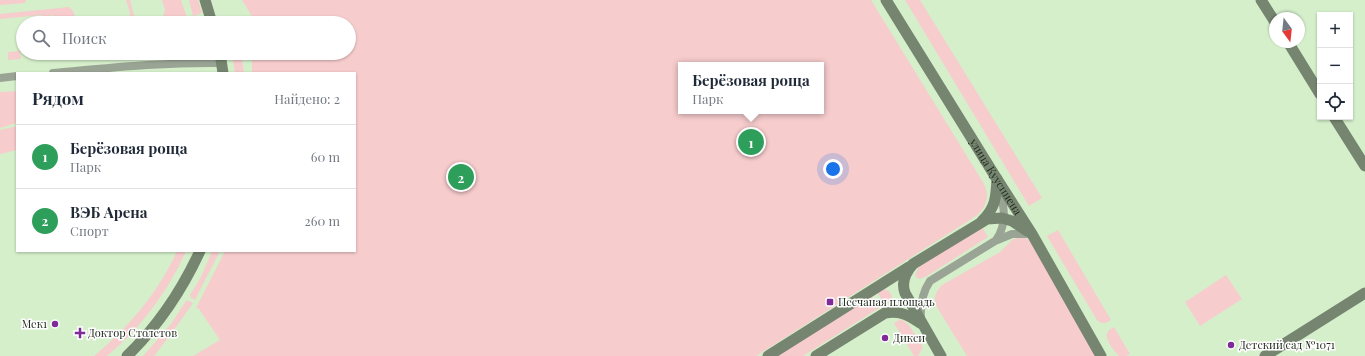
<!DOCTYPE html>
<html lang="ru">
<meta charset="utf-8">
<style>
:root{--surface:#fff;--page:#f6f6f7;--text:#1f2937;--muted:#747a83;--line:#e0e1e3;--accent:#7f2a99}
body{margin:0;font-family:"Playfair Display",serif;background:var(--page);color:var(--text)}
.controls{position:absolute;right:12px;top:12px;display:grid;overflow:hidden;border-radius:0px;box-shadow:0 1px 3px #0004}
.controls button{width:36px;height:36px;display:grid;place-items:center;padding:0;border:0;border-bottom:1px solid var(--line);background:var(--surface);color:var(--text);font:20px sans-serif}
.compass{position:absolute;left:1269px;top:12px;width:36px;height:36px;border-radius:50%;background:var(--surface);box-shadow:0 1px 3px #0004;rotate:165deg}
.you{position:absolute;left:833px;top:169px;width:14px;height:14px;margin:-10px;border:3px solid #fff;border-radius:50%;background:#1a73e8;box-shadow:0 0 0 6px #1a73e833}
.badge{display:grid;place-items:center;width:26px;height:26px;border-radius:50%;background:var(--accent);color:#fff;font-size:13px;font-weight:700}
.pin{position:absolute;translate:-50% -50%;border:2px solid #fff;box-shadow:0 1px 4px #0006}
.popup{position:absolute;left:678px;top:62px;width:146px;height:52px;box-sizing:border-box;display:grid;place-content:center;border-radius:0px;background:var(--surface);filter:drop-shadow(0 1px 3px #0005);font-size:13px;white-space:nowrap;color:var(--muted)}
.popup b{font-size:15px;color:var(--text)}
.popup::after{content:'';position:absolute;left:50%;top:100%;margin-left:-8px;border:8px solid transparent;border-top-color:var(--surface)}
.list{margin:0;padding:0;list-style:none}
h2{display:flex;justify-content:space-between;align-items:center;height:52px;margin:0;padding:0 16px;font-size:17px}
h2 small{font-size:13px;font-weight:400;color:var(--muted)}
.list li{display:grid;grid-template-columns:26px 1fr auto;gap:12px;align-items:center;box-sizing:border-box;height:64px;padding:0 16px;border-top:1px solid var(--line)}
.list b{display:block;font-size:15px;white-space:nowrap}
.list p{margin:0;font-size:13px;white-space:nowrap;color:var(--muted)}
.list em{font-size:13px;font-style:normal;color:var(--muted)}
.icon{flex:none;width:22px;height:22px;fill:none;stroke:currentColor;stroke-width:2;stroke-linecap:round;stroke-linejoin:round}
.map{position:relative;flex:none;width:1365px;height:356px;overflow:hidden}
.search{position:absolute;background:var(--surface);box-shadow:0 1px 3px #0004;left:16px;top:16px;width:340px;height:44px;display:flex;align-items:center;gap:10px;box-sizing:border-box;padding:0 14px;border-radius:22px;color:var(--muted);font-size:15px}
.panel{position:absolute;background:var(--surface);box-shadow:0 1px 3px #0004;left:16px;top:72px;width:340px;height:180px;border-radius:0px}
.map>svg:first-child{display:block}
.green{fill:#f7cccd;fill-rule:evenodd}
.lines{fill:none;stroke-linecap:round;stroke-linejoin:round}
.street{stroke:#9aa495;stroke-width:8}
.secondary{stroke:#75856f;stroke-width:11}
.poi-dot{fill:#7f2a99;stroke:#fff;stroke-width:1.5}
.labels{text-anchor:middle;stroke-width:3;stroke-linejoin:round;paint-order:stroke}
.street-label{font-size:11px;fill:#232c1f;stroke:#fff}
.poi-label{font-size:11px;fill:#232c1f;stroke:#fff;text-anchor:start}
</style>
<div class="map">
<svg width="1365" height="356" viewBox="0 0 1365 356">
<rect width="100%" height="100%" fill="#d5efcb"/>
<path class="green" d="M0,0H26L25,3L0,5Z
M126,0H130L136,23H128L130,13Z
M162,0H181L189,23H162V20L165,10Z
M189,0H198L202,13L193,16Z
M242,0H871L984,184C990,197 986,207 976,216L756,356H193L220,340L199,309L196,308L225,251H355V73H252V53H349V23H256ZM681,65H821V111H681Z
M905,0H920L1042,198L1029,206Z
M69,7L73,11L77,23H55L53,15L44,17L42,15L0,19V14Z
M20,51L21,59L8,60V52Z
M232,53H241L244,73H235Z
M17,91V123L0,128V92Z
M17,126V150L0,154V130Z
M982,227L988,237L927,276L920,279L917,278L915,275L918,268L921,265Z
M1058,230L1111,320C1106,323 1102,325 1097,320L1047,236Z
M1019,237L1026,238L1032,242L1098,356H967L938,309C933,299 934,294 942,285L1000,252L1012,240Z
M177,251H186C169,290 140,329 107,356H94C128,328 159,292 177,251Z
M212,251H220L195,300L191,298L190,295L201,277Z
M1226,275L1242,299L1200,326L1185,302Z
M883,289C888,290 890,291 892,297L890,301L885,305L877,292Z
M871,295L879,308L803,356H776Z
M186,301H189L193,303L176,327L155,355L154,356H143L171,324Z
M901,319L909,325L923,347L918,356H914L894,323Z
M1114,327L1130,354L1126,356H1119C1115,352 1105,340 1107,334C1108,330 1111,329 1114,327Z"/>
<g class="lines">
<path class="street" d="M53,73C109,68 166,62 222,63
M0,78L17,76
M996,240C1008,223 1004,206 999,187
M921,320C920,306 922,293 930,281L995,241L1012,234H1031"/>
<g class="secondary">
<path d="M205,0L212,23"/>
<path id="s1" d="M886,0L995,176L1032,234L1101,356"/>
<path d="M1261,0L1275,22"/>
<path d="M1288,42L1320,94"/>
<path d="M220,53L223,73"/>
<path d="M1334,117L1365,166"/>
<path d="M982,221C996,207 996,197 997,179"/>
<path d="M127,356C158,326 182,290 200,251"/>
<path d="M768,356L909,267"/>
<path d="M816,356L885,313C899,310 908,315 920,323"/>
<path d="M941,356L905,293C901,282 905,273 913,264L987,219L1002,218L1012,221L1027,231"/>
<path d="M1265,356L1365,293"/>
</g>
</g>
<g class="poi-dot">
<rect x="826" y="298" width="8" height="8" rx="2"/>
<circle cx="55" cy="324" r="4"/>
<path d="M78 327h4v4h4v4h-4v4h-4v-4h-4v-4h4z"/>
<circle cx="885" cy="338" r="4"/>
<circle cx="1231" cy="345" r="4"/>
</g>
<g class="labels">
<g class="street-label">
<text dy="4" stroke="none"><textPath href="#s1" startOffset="208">улица Куусинена</textPath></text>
</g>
<g class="poi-label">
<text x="838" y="306">Песчаная площадь</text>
<text x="47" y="328" text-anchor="end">Мек1</text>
<text x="88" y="337">Доктор Столетов</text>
<text x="893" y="342">Дикси</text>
<text x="1239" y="349">Детский сад №1071</text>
</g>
</g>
</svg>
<div class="controls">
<button>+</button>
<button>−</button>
<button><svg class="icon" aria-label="locate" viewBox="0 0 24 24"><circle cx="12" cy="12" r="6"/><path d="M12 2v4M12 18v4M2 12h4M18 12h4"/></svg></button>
</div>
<svg class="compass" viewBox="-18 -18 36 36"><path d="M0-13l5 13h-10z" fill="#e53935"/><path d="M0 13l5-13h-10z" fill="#747a83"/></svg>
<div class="you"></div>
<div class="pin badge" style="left:751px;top:142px;background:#2e9e5b">1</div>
<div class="popup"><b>Берёзовая роща</b>Парк</div>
<div class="pin badge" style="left:461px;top:177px;background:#2e9e5b">2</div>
<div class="search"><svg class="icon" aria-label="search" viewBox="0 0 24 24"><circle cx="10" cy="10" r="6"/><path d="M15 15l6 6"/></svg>Поиск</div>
<section class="panel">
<h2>Рядом<small>Найдено: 2</small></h2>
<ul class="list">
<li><span class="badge" style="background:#2e9e5b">1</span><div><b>Берёзовая роща</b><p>Парк</p></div><em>60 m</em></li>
<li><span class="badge" style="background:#2e9e5b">2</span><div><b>ВЭБ Арена</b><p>Спорт</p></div><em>260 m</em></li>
</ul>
</section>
</div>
